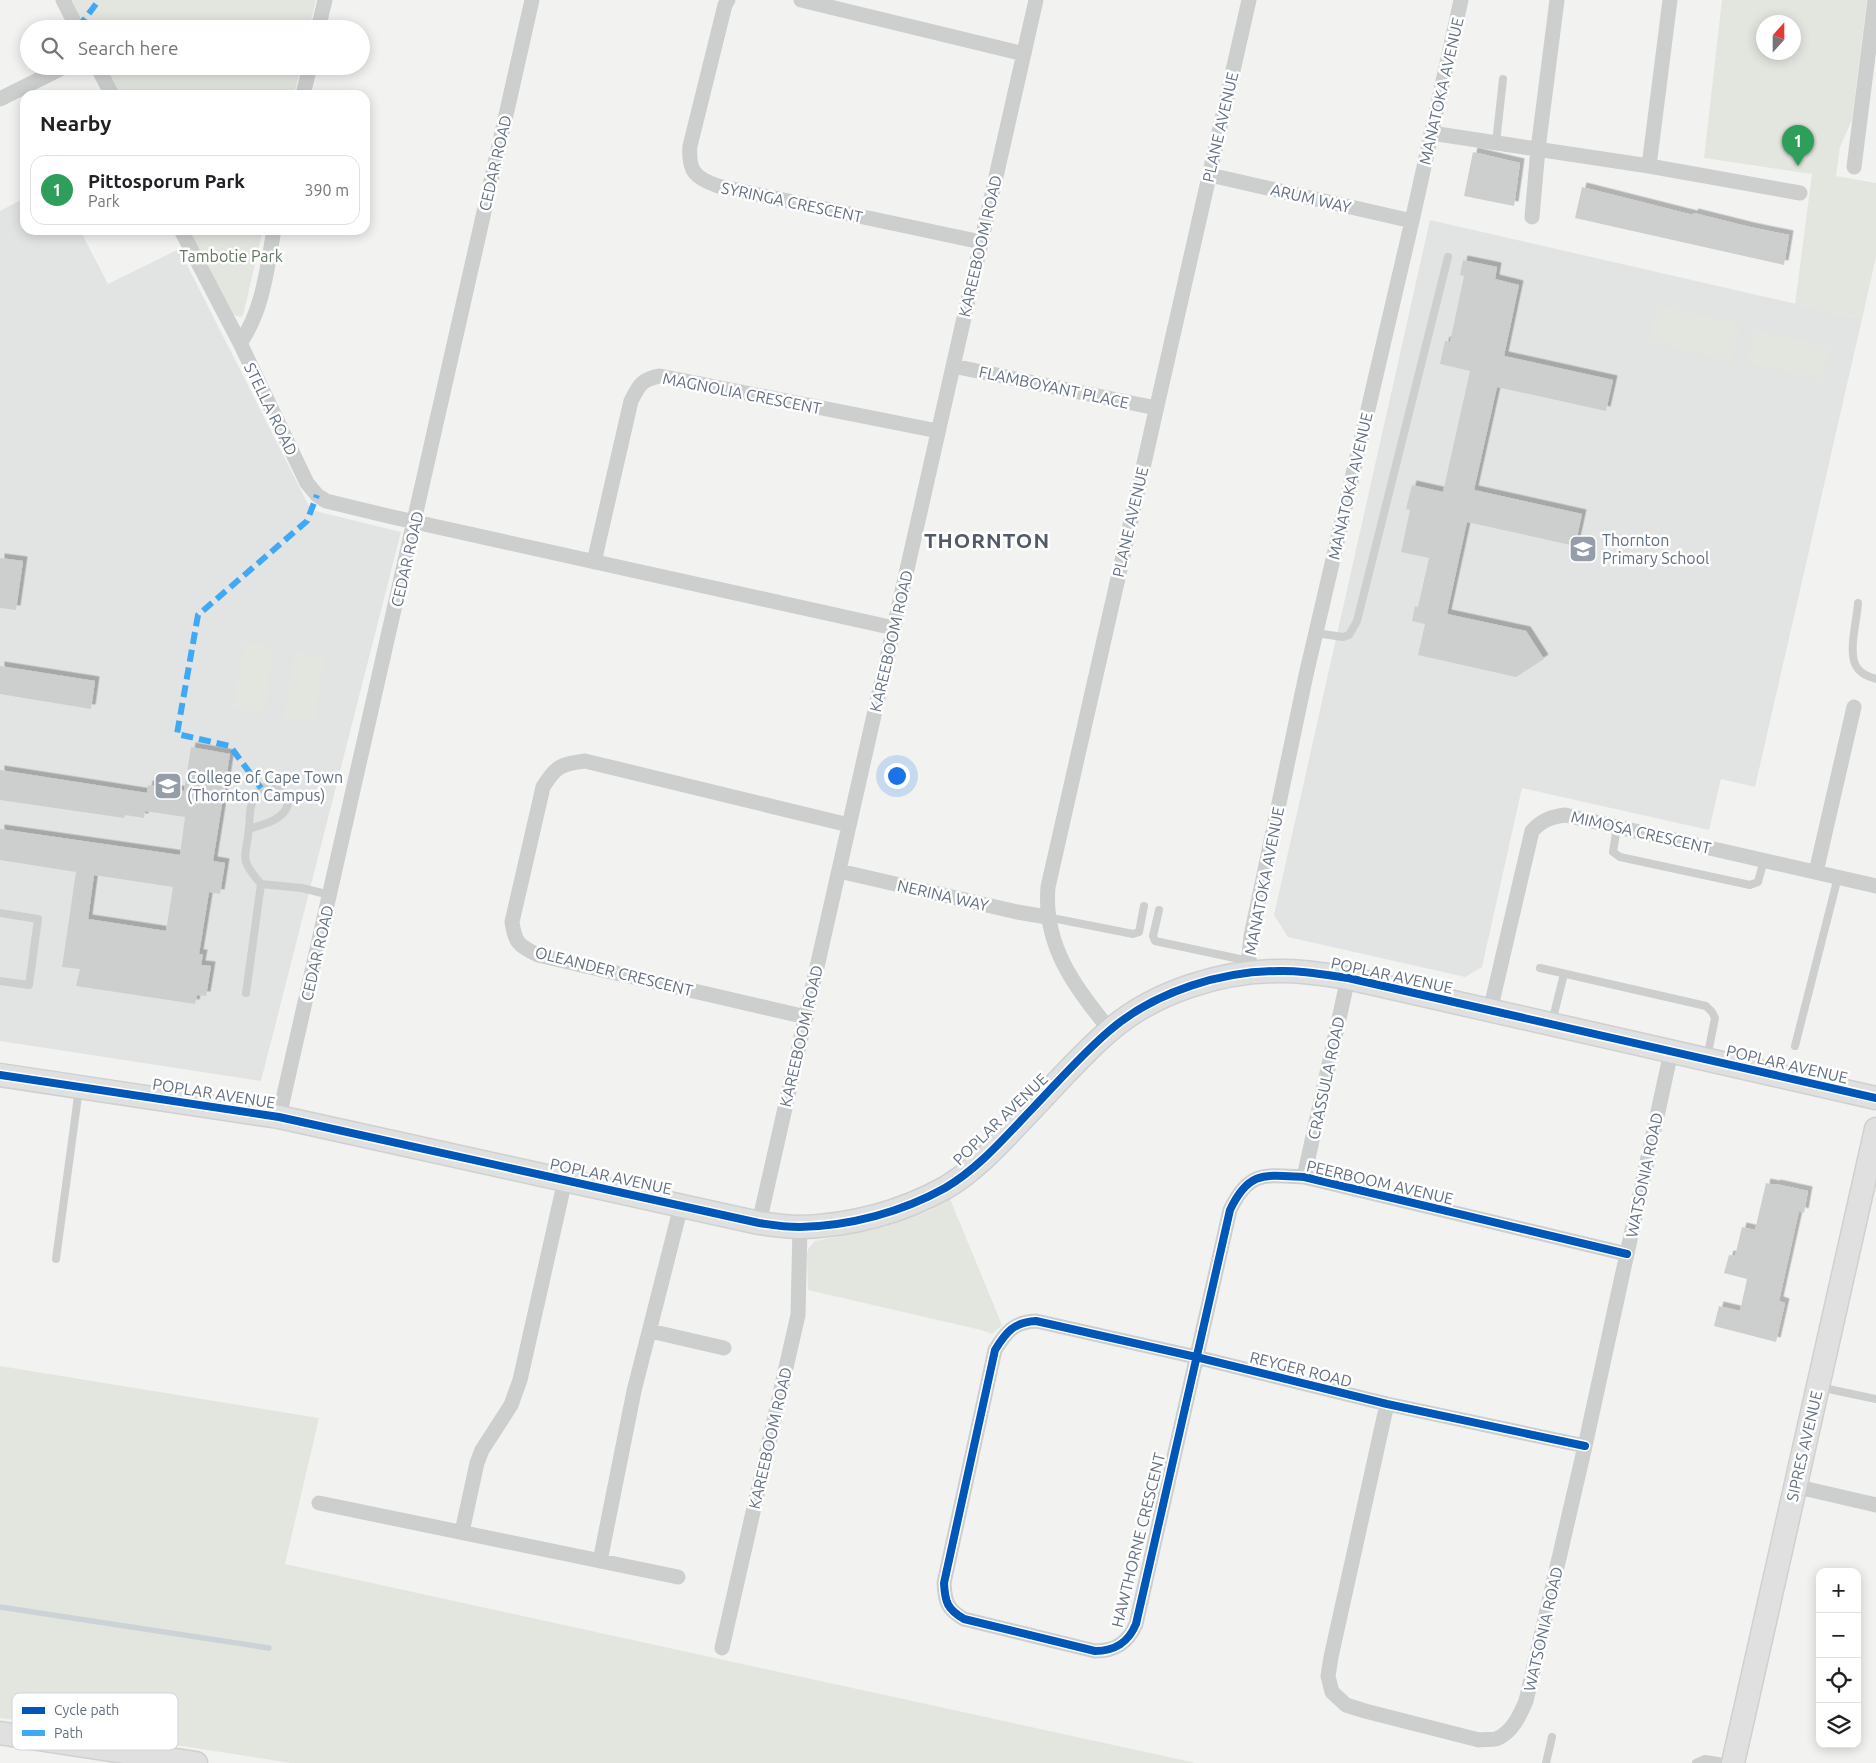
<!DOCTYPE html>
<meta charset="utf-8">
<style>
:root{--surface:#fff;--page:#f6f6f6;--text:#202124;--muted:#757577;--line:#e0e0e0;--accent:#55595f}
body{margin:0;font-family:Ubuntu,sans-serif;background:var(--page);color:var(--text)}
.controls{position:absolute;right:15px;bottom:15px;display:grid;overflow:hidden;border-radius:10px;box-shadow:0 2px 12px #0003}
.controls button{width:45px;height:45px;display:grid;place-items:center;padding:0;border:0;border-bottom:1px solid var(--line);background:var(--surface);color:var(--text);font:25px sans-serif}
.compass{position:absolute;left:1756px;top:15px;width:45px;height:45px;border-radius:50%;background:var(--surface);box-shadow:0 2px 12px #0003;rotate:21deg}
.you{position:absolute;left:896px;top:775px;width:18px;height:18px;margin:-12px;border:4px solid #fff;border-radius:50%;background:#1a73e8;box-shadow:0 0 0 8px #1a73e833}
.badge{display:grid;place-items:center;width:32px;height:32px;border-radius:50%;background:var(--accent);color:#fff;font-size:16px;font-weight:700}
.pin{position:absolute;translate:-50% -41px;filter:drop-shadow(0 1px 2px #0008)}
.pin::after{content:'';position:absolute;top:26px;width:18px;height:15px;background:inherit;clip-path:polygon(0 0,100% 0,50% 100%)}
.list{margin:0;padding:0;list-style:none}
h2{display:flex;justify-content:space-between;align-items:center;height:65px;margin:0;padding:0 20px;font-size:21px}
h2 small{font-size:16px;font-weight:400;color:var(--muted)}
.list li{display:grid;grid-template-columns:32px 1fr auto;gap:15px;align-items:center;box-sizing:border-box;height:70px;margin:0 10px 10px;padding:0 10px;border:1px solid var(--line);border-radius:15px}
.list b{display:block;font-size:19px;white-space:nowrap}
.list p{margin:0;font-size:16px;white-space:nowrap;color:var(--muted)}
.list em{font-size:16px;font-style:normal;color:var(--muted)}
.icon{flex:none;width:28px;height:28px;fill:none;stroke:currentColor;stroke-width:2;stroke-linecap:round;stroke-linejoin:round}
.map{position:relative;flex:none;width:1876px;height:1763px;overflow:hidden}
.search{position:absolute;background:var(--surface);box-shadow:0 2px 12px #0003;left:20px;top:20px;width:350px;height:55px;display:flex;align-items:center;gap:12px;box-sizing:border-box;padding:0 18px;border-radius:28px;color:var(--muted);font-size:19px}
.panel{position:absolute;background:var(--surface);box-shadow:0 2px 12px #0003;left:20px;top:90px;width:350px;height:145px;border-radius:15px}
.map>svg:first-child{display:block}
.built{fill:#e2e4e3}
.green{fill:#e2e6df;fill-rule:evenodd}
.lines{fill:none;stroke-linecap:round;stroke-linejoin:round}
.stream{stroke:#ccd3d7;stroke-width:5.5}
.building{fill:#cdcece;fill-rule:evenodd;filter:url(#shadow)}
.secondary-casing{stroke:#cfd0d0;stroke-width:25}
.lane{stroke:#cdcece;stroke-width:8}
.street{stroke:#cdcece;stroke-width:15}
.secondary{stroke:#e0e0e1;stroke-width:22}
.quiet{stroke:#3fa9f5;stroke-width:6;stroke-dasharray:12 6;stroke-linecap:butt}
.cycleway-casing{stroke:#fff;stroke-width:11}
.cycleway{stroke:#0057b8;stroke-width:8}
.labels{text-anchor:middle;stroke-width:5;stroke-linejoin:round;paint-order:stroke}
.street-label{font-size:16px;fill:#637081;stroke:#fff}
.park-label{font-size:16px;fill:#637862;stroke:#fff}
.poi-label{font-size:16px;fill:#637081;stroke:#fff;text-anchor:start}
.district-label{font-size:21px;font-weight:bold;letter-spacing:1px;fill:#515a66;stroke:#fff}
.key{fill:#fff;stroke:#d0d4d9;stroke-width:1}
.key-label{font-size:14px;fill:#637081}
</style>
<div class="map">
<svg width="1876" height="1763" viewBox="0 0 1876 1763">
<defs>
<filter id="shadow"><feDropShadow dx="4.5" dy="-4.5" stdDeviation="0" flood-color="#0004"/></filter>
</defs>
<rect width="100%" height="100%" fill="#f2f3f1"/>
<path class="built" d="M25,198V230H80L108,284L179,249L311,510L401,532L261,1081L0,1041V211Z
M1430,220L1862,319L1755,787L1721,779L1709,830L1522,788L1482,967L1465,977L1288,937L1274,915Z"/>
<path class="green" d="M72,0H316L309,29H86Z
M1722,0H1867L1852,120L1840,147L1836,176L1876,183V257L1862,319L1795,304L1812,174L1704,158ZM1764,22H1794V52H1764Z
M105,66H301L294,95H120Z
M189,230H263L243,315L240,317L234,315Z
M1657,305L1740,324L1731,361L1649,342Z
M1754,330L1829,347L1822,380L1747,363Z
M244,643L274,647L264,713L233,708Z
M295,652L325,657L314,722L284,717Z
M950,1199L1002,1325L992,1334L981,1330L808,1290L807,1255L808,1249L815,1241L884,1227L929,1211Z
M0,1366L319,1418L285,1564L1196,1763H291L0,1718Z"/>
<g class="lines">
<path class="stream" d="M0,1607L269,1648"/>
</g>
<path class="building" d="M1473,152L1520,163L1514,206L1464,196Z
M1582,187L1693,215L1694,213L1750,227L1789,235L1784,265L1575,218Z
M1463,260L1497,267L1495,279L1519,285L1504,356L1613,380L1606,411L1497,387L1474,490L1582,514L1575,546L1467,522L1447,614L1526,631L1544,659L1516,677L1418,655L1425,624L1412,621L1415,606L1418,607L1429,558L1401,552L1410,510L1406,509L1412,485L1443,492L1470,371L1440,364L1445,341L1450,342L1464,276L1460,275Z
M0,558L23,561L16,610L0,608Z
M0,666L95,681L91,709L0,694Z
M191,747L230,754L213,861L225,863L220,894L209,892L199,954H203L201,965L211,966L206,996L197,995L195,1004L76,986L80,969L62,967L76,872L0,860V829L180,855L185,817L145,811L144,818L125,815L124,818L0,800V770L147,793L148,785L184,791ZM94,875L173,887L166,931L88,919Z
M1766,1183L1775,1185L1776,1184L1808,1191L1804,1213L1799,1211L1779,1301L1785,1303L1776,1342L1714,1326L1719,1306L1740,1311L1747,1279L1724,1273L1729,1255L1735,1256L1742,1227L1755,1230Z"/>
<g class="lines">
<defs>
<path id="secondary" d="M0,1075L279,1117L759,1223C772,1225 787,1227 800,1227C850,1226 902,1212 945,1188C979,1168 1005,1137 1032,1109C1057,1083 1081,1055 1109,1031C1155,991 1224,970 1284,971C1306,971 1327,975 1348,978L1876,1098
M0,1733L196,1763
M1733,1763L1876,1129"/>
</defs>
<use href="#secondary" class="secondary-casing"/>
<path class="lane" d="M1496,143L1503,79
M1858,603C1857,620 1848,652 1856,666C1860,674 1869,677 1876,679
M1316,633L1343,637L1349,635L1357,621L1448,257
M1617,827L1613,852L1620,857L1750,885L1758,882L1764,860
M249,829C260,825 276,822 284,812C298,795 268,776 256,794C249,804 250,817 249,828C246,860 238,857 261,884
M1159,910L1153,936L1155,941L1249,961
M0,913L38,919L29,985L0,981
M1047,917L1133,934L1139,932L1144,906
M1540,968L1706,1006L1712,1012L1715,1018L1707,1058
M246,993L261,884L302,888L330,895
M1552,1022L1564,974
M1795,1046L1838,877
M56,1259L79,1089
M1819,1387L1876,1399
M1546,1763L1552,1737
M1696,1763L1705,1759L1731,1763"/>
<path class="street" d="M63,0L78,29
M728,0L725,5L690,146C688,171 695,178 718,186L981,242
M801,0L1024,54
M318,29L325,0
M97,66L112,95
M303,95L310,66
M0,99L66,66
M1431,133L1649,166L1800,193
M1649,166L1670,0
M1854,167L1875,0
M1210,175L1412,221
M1532,217L1538,149L1557,0
M181,230L240,343L307,483L317,495L326,501L388,516L894,628
M240,343C263,311 267,268 274,230
M953,366L1156,408
M594,562L631,401C639,385 642,379 660,376L938,431
M839,871L1017,912L1047,917
M1816,872L1854,707
M1250,973L1249,955L1251,936L1306,675L1412,221L1461,0
M1490,1011L1532,831C1542,820 1551,817 1565,815L1876,886
M806,1017L538,955C519,946 515,943 512,922L543,787C556,766 561,764 585,761L849,825
M1110,1030C1075,988 1043,945 1048,887L1249,0
M279,1117L532,0
M1304,1177L1348,978
M759,1223L1036,0
M650,1331L724,1348
M1387,1404L1331,1657L1328,1676L1332,1692L1346,1705L1365,1711L1479,1740C1484,1739 1491,1740 1496,1739C1512,1733 1520,1715 1526,1701L1585,1446L1671,1052
M1585,1446L1387,1404L1196,1357L1036,1321C1014,1322 1006,1332 995,1350L944,1583C945,1602 947,1609 964,1619L1095,1651C1115,1651 1128,1643 1136,1624L1230,1210C1249,1170 1265,1175 1304,1177L1627,1254
M1794,1486L1876,1505
M319,1503L678,1577
M462,1532L477,1463L482,1450L511,1405L520,1380L565,1180
M600,1561L634,1391L681,1206
M722,1648L798,1315L800,1227"/>
<use href="#secondary" class="secondary"/>
<path class="quiet" d="M78,28L99,0
M261,788L230,746L177,734L198,615L307,521L317,495"/>
<defs>
<path id="cycleway" d="M0,1075L279,1117L759,1223C772,1225 787,1227 800,1227C850,1226 902,1212 945,1188C979,1168 1005,1137 1032,1109C1057,1083 1081,1055 1109,1031C1155,991 1224,970 1284,971C1306,971 1327,975 1348,978L1876,1098
M1585,1446L1387,1404L1196,1357L1036,1321C1014,1322 1006,1332 995,1350L944,1583C945,1602 947,1609 964,1619L1095,1651C1115,1651 1128,1643 1136,1624L1230,1210C1249,1170 1265,1175 1304,1177L1627,1254"/>
</defs>
<use href="#cycleway" class="cycleway-casing"/>
<use href="#cycleway" class="cycleway"/>
</g>
<defs>
<symbol id="school-square" viewBox="-11 -11 22 22"><rect x="-9" y="-9" width="18" height="18" rx="4" fill="#959ea8" stroke="#fff"/><path d="M0-5L7-2L0 1L-7-2ZM-4 1L0 2.5L4 1V4Q0 6-4 4Z" fill="#fff"/></symbol>
<symbol id="university-square" viewBox="-11 -11 22 22"><rect x="-9" y="-9" width="18" height="18" rx="4" fill="#959ea8" stroke="#fff"/><path d="M0-5L7-2L0 1L-7-2ZM-4 1L0 2.5L4 1V4Q0 6-4 4Z" fill="#fff"/></symbol>
</defs>
<g fill-rule="evenodd">
<use href="#school-square" x="1567" y="533" width="32" height="32"/>
<use href="#university-square" x="152" y="770" width="32" height="32"/>
</g>
<g class="labels">
<g class="street-label">
<text transform="translate(1441 91) rotate(-77)" y="6">MANATOKA AVENUE</text>
<text transform="translate(1220 127) rotate(-77)" y="6">PLANE AVENUE</text>
<text transform="translate(495 163) rotate(-77)" y="6">CEDAR ROAD</text>
<text transform="translate(1311 198) rotate(13)" y="6">ARUM WAY</text>
<text transform="translate(792 202) rotate(12)" y="6">SYRINGA CRESCENT</text>
<text transform="translate(980 246) rotate(-77)" y="6">KAREEBOOM ROAD</text>
<text transform="translate(1054 387) rotate(12)" y="6">FLAMBOYANT PLACE</text>
<text transform="translate(742 393) rotate(11)" y="6">MAGNOLIA CRESCENT</text>
<text transform="translate(271 409) rotate(64)" y="6">STELLA ROAD</text>
<text transform="translate(1350 486) rotate(-77)" y="6">MANATOKA AVENUE</text>
<text transform="translate(1130 522) rotate(-77)" y="6">PLANE AVENUE</text>
<text transform="translate(407 559) rotate(-77)" y="6">CEDAR ROAD</text>
<text transform="translate(891 641) rotate(-77)" y="6">KAREEBOOM ROAD</text>
<text transform="translate(1641 832) rotate(13)" y="6">MIMOSA CRESCENT</text>
<text transform="translate(1264 881) rotate(-79)" y="6">MANATOKA AVENUE</text>
<text transform="translate(943 895) rotate(13)" y="6">NERINA WAY</text>
<text transform="translate(317 953) rotate(-77)" y="6">CEDAR ROAD</text>
<text transform="translate(614 971) rotate(14)" y="6">OLEANDER CRESCENT</text>
<text transform="translate(1392 975) rotate(12)" y="6">POPLAR AVENUE</text>
<text transform="translate(801 1036) rotate(-77)" y="6">KAREEBOOM ROAD</text>
<text transform="translate(1787 1064) rotate(13)" y="6">POPLAR AVENUE</text>
<text transform="translate(1326 1078) rotate(-78)" y="6">CRASSULA ROAD</text>
<text transform="translate(214 1093) rotate(9)" y="6">POPLAR AVENUE</text>
<text transform="translate(1000 1119) rotate(-44)" y="6">POPLAR AVENUE</text>
<text transform="translate(1644 1175) rotate(-78)" y="6">WATSONIA ROAD</text>
<text transform="translate(611 1176) rotate(12)" y="6">POPLAR AVENUE</text>
<text transform="translate(1380 1182) rotate(13)" y="6">PEERBOOM AVENUE</text>
<text transform="translate(1301 1369) rotate(14)" y="6">REYGER ROAD</text>
<text transform="translate(770 1438) rotate(-77)" y="6">KAREEBOOM ROAD</text>
<text transform="translate(1804 1446) rotate(-77)" y="6">SIPRES AVENUE</text>
<text transform="translate(1138 1540) rotate(-76)" y="6">HAWTHORNE CRESCENT</text>
<text transform="translate(1543 1629) rotate(-77)" y="6">WATSONIA ROAD</text>
</g>
<g class="park-label">
<text x="231" y="262">Tambotie Park</text>
</g>
<g class="poi-label">
<text x="1602" y="546">Thornton<tspan x="1602" dy="18">Primary School</tspan></text>
<text x="187" y="783">College of Cape Town<tspan x="187" dy="18">(Thornton Campus)</tspan></text>
</g>
<g class="district-label">
<text x="987" y="548">THORNTON</text>
</g>
</g>
<rect x="12" y="1693" width="166" height="57" rx="8" class="key"/>
<rect x="22" y="1707" width="23" height="7" fill="#0057b8"/>
<rect x="22" y="1730" width="23" height="6" fill="#3fa9f5"/>
<g class="key-label">
<text x="54" y="1715">Cycle path</text>
<text x="54" y="1738">Path</text>
</g>
</svg>
<div class="controls">
<button>+</button>
<button>−</button>
<button><svg class="icon" aria-label="locate" viewBox="0 0 24 24"><circle cx="12" cy="12" r="6"/><path d="M12 2v4M12 18v4M2 12h4M18 12h4"/></svg></button>
<button><svg class="icon" aria-label="layers" viewBox="0 0 24 24"><path d="M12 4l9 5-9 5-9-5zM3 14l9 5 9-5"/></svg></button>
</div>
<svg class="compass" viewBox="-18 -18 36 36"><path d="M0-13l5 13h-10z" fill="#e53935"/><path d="M0 13l5-13h-10z" fill="#757577"/></svg>
<div class="you"></div>
<div class="pin badge" style="left:1798px;top:166px;background:#2e9e5b">1</div>
<div class="search"><svg class="icon" aria-label="search" viewBox="0 0 24 24"><circle cx="10" cy="10" r="6"/><path d="M15 15l6 6"/></svg>Search here</div>
<section class="panel">
<h2>Nearby<small></small></h2>
<ul class="list">
<li><span class="badge" style="background:#2e9e5b">1</span><div><b>Pittosporum Park</b><p>Park</p></div><em>390 m</em></li>
</ul>
</section>
</div>
